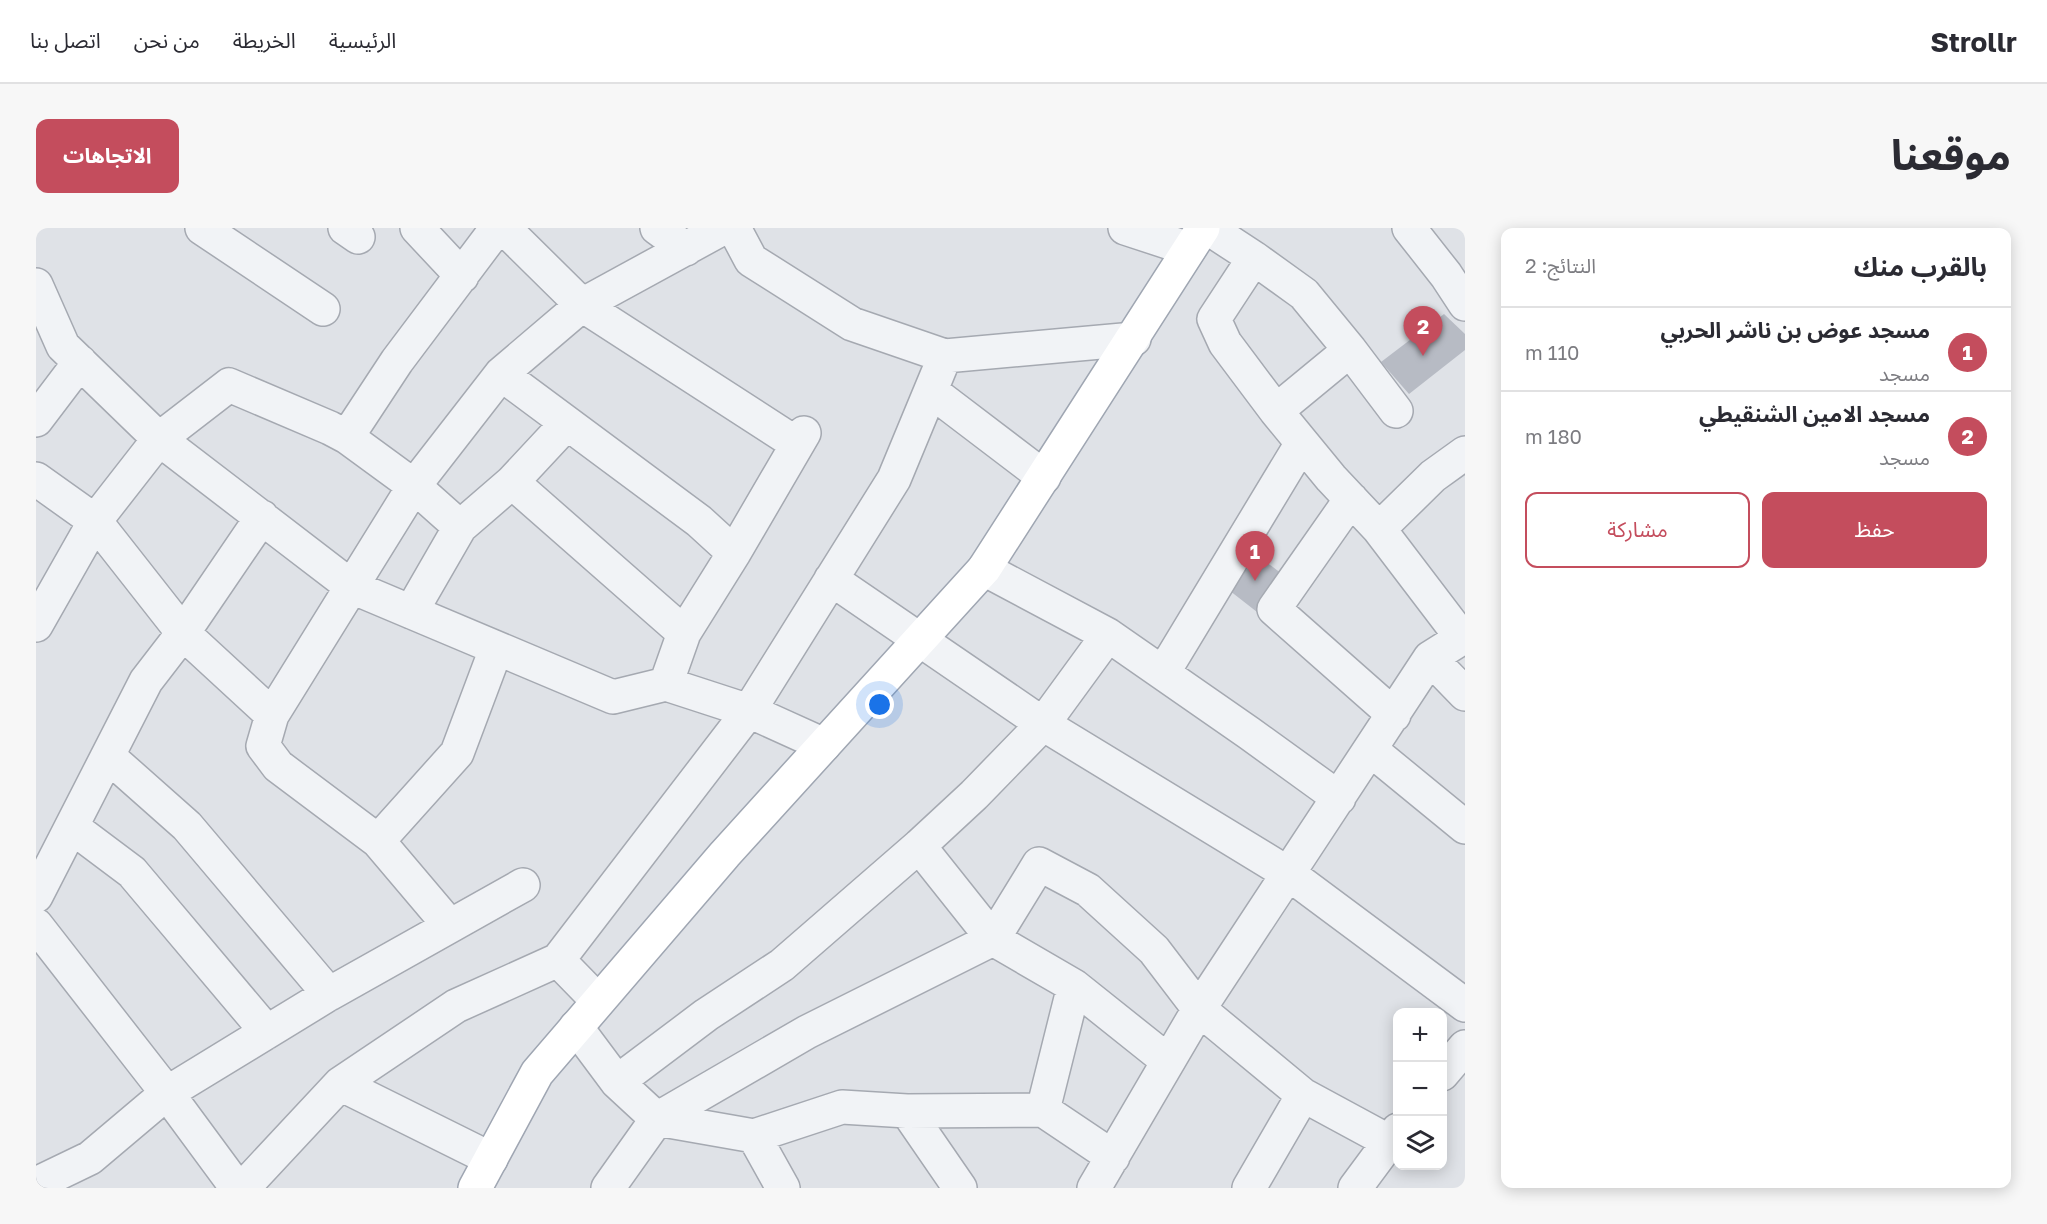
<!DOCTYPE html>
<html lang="ar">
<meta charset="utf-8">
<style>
:root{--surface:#fff;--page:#f7f7f7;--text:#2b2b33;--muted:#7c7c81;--line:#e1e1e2;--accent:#c44d5d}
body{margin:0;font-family:"Golos Text","Noto Sans Arabic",sans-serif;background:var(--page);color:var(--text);direction:rtl}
.controls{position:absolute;right:18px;bottom:18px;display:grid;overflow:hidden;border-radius:12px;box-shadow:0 3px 15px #0003}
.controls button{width:54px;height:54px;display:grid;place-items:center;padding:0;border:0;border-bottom:2px solid var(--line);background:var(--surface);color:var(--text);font:30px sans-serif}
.you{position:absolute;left:844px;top:477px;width:21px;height:21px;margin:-15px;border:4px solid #fff;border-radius:50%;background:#1a73e8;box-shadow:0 0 0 9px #1a73e833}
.badge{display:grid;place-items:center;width:39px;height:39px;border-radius:50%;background:var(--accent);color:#fff;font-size:20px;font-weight:700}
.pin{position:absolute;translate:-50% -50px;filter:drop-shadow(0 2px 3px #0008)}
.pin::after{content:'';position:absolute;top:32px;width:21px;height:18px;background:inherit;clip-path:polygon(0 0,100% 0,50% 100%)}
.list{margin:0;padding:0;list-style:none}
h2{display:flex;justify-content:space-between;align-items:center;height:78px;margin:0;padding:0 24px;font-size:26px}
h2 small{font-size:20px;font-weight:400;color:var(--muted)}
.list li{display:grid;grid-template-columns:39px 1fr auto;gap:18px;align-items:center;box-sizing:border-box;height:84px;padding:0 24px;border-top:2px solid var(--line)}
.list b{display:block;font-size:22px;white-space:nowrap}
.list p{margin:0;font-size:20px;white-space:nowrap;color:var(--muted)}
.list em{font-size:20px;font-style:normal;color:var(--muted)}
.actions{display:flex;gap:12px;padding:18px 24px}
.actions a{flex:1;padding:14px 0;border:2px solid var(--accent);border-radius:12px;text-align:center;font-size:21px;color:var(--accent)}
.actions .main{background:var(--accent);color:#fff}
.icon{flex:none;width:33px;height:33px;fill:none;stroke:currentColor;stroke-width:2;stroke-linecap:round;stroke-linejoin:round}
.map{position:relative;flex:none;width:1429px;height:960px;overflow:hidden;direction:ltr;border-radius:12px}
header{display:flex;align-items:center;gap:36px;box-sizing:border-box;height:84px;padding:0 30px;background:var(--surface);border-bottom:2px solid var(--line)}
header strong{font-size:28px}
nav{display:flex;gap:33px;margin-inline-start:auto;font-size:21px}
.intro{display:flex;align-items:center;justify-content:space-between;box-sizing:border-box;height:144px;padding:0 36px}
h1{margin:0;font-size:42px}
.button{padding:15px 27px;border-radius:12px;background:var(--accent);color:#fff;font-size:21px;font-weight:700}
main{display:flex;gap:36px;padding:0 36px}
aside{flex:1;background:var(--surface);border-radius:12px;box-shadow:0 3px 15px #0003}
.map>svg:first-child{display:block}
.building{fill:#b7bbc4}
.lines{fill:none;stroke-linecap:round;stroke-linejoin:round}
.minor-casing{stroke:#a5a9b1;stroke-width:36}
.major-casing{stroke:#9fa6b2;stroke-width:36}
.minor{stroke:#f1f3f6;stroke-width:33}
.major{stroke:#fff;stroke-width:33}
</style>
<header>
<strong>Strollr</strong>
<nav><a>الرئيسية</a><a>الخريطة</a><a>من نحن</a><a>اتصل بنا</a></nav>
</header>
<div class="intro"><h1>موقعنا</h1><a class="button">الاتجاهات</a></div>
<main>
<aside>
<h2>بالقرب منك<small>النتائج: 2</small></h2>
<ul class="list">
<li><span class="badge">1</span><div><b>مسجد عوض بن ناشر الحربي</b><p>مسجد</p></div><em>110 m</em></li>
<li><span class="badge">2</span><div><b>مسجد الامين الشنقيطي</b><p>مسجد</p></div><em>180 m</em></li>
</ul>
<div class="actions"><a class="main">حفظ</a><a>مشاركة</a></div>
</aside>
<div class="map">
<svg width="1429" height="960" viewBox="0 0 1429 960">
<rect width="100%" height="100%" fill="#dfe2e7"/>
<path class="building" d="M1408,86L1429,106V122L1373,166L1345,134Z
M1225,330L1246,346L1221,384L1189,359Z"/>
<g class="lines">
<defs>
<path id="minor" d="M166,0L287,81
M309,0L322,9
M381,0L426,48
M468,0L546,77L761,216
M621,0L650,21
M698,0L715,32L816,96L909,128L1098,111
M1089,0L1153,21
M1172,0L1218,30L1268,66L1314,122L1360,183
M1373,0L1410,47L1429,76
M1218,30L1178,91L1189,115L1240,183L1295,250L1343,301L1426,410
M0,57L27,118L123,211L316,359L577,469L630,456L713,483L788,517
M465,146L663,293L698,325
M895,163L1008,249
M1240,183L1314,122
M0,192L44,134
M311,209L361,133L461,0
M0,251L59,293L147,405L236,487
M476,254L648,405
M1315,271L1238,381L1358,487
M1343,301L1397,248L1429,225
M948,341L1072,407L1213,505L1303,570
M795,351L1007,496L1253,646L1429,777
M375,384L424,299L476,254L531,195
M0,397L59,293L123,211L193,157L294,200L311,209L378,258L424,299
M1394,430L1429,466
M1127,445L1266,215
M630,456L648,405L698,325L768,205
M1335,522L1429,599
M72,528L151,598L293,766
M36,599L96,644L231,804
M342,613L421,525L460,421
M883,618L957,711L1038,758L1132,833
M0,668L110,453L147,405L226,289
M0,697L131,865L201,960
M414,698L342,613L242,538L227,518L236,487L378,258L465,146L546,77L687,0
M522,732L562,773
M540,799L581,854L621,891L718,908L806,879L871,883L1007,882L1077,929
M1406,846L1429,819
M581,854L670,787L746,737L883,618L938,567L1007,496L1072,407
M304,856L455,931
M1007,882L1038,758
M871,883L924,960
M718,908L747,960
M0,956L54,930L131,865L293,766L487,657
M207,960L304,856L420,778L522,732L713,483L858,251L909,128
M572,960L621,891L771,804L957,711L1003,636L1052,662L1118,722L1163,781L1267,867L1352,913
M1058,960L1163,781L1394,430L1429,408
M1213,960L1267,867
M1319,960L1362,902"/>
<path id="major" d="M439,960L501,845L689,626L948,341L1167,0"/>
</defs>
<use href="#minor" class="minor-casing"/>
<use href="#major" class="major-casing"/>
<use href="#minor" class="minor"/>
<use href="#major" class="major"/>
</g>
</svg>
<div class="controls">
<button>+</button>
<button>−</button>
<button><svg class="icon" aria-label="layers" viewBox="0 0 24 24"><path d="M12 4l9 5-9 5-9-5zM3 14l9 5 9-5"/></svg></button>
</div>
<div class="you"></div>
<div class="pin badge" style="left:1219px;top:353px">1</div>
<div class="pin badge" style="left:1387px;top:128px">2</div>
</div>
</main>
